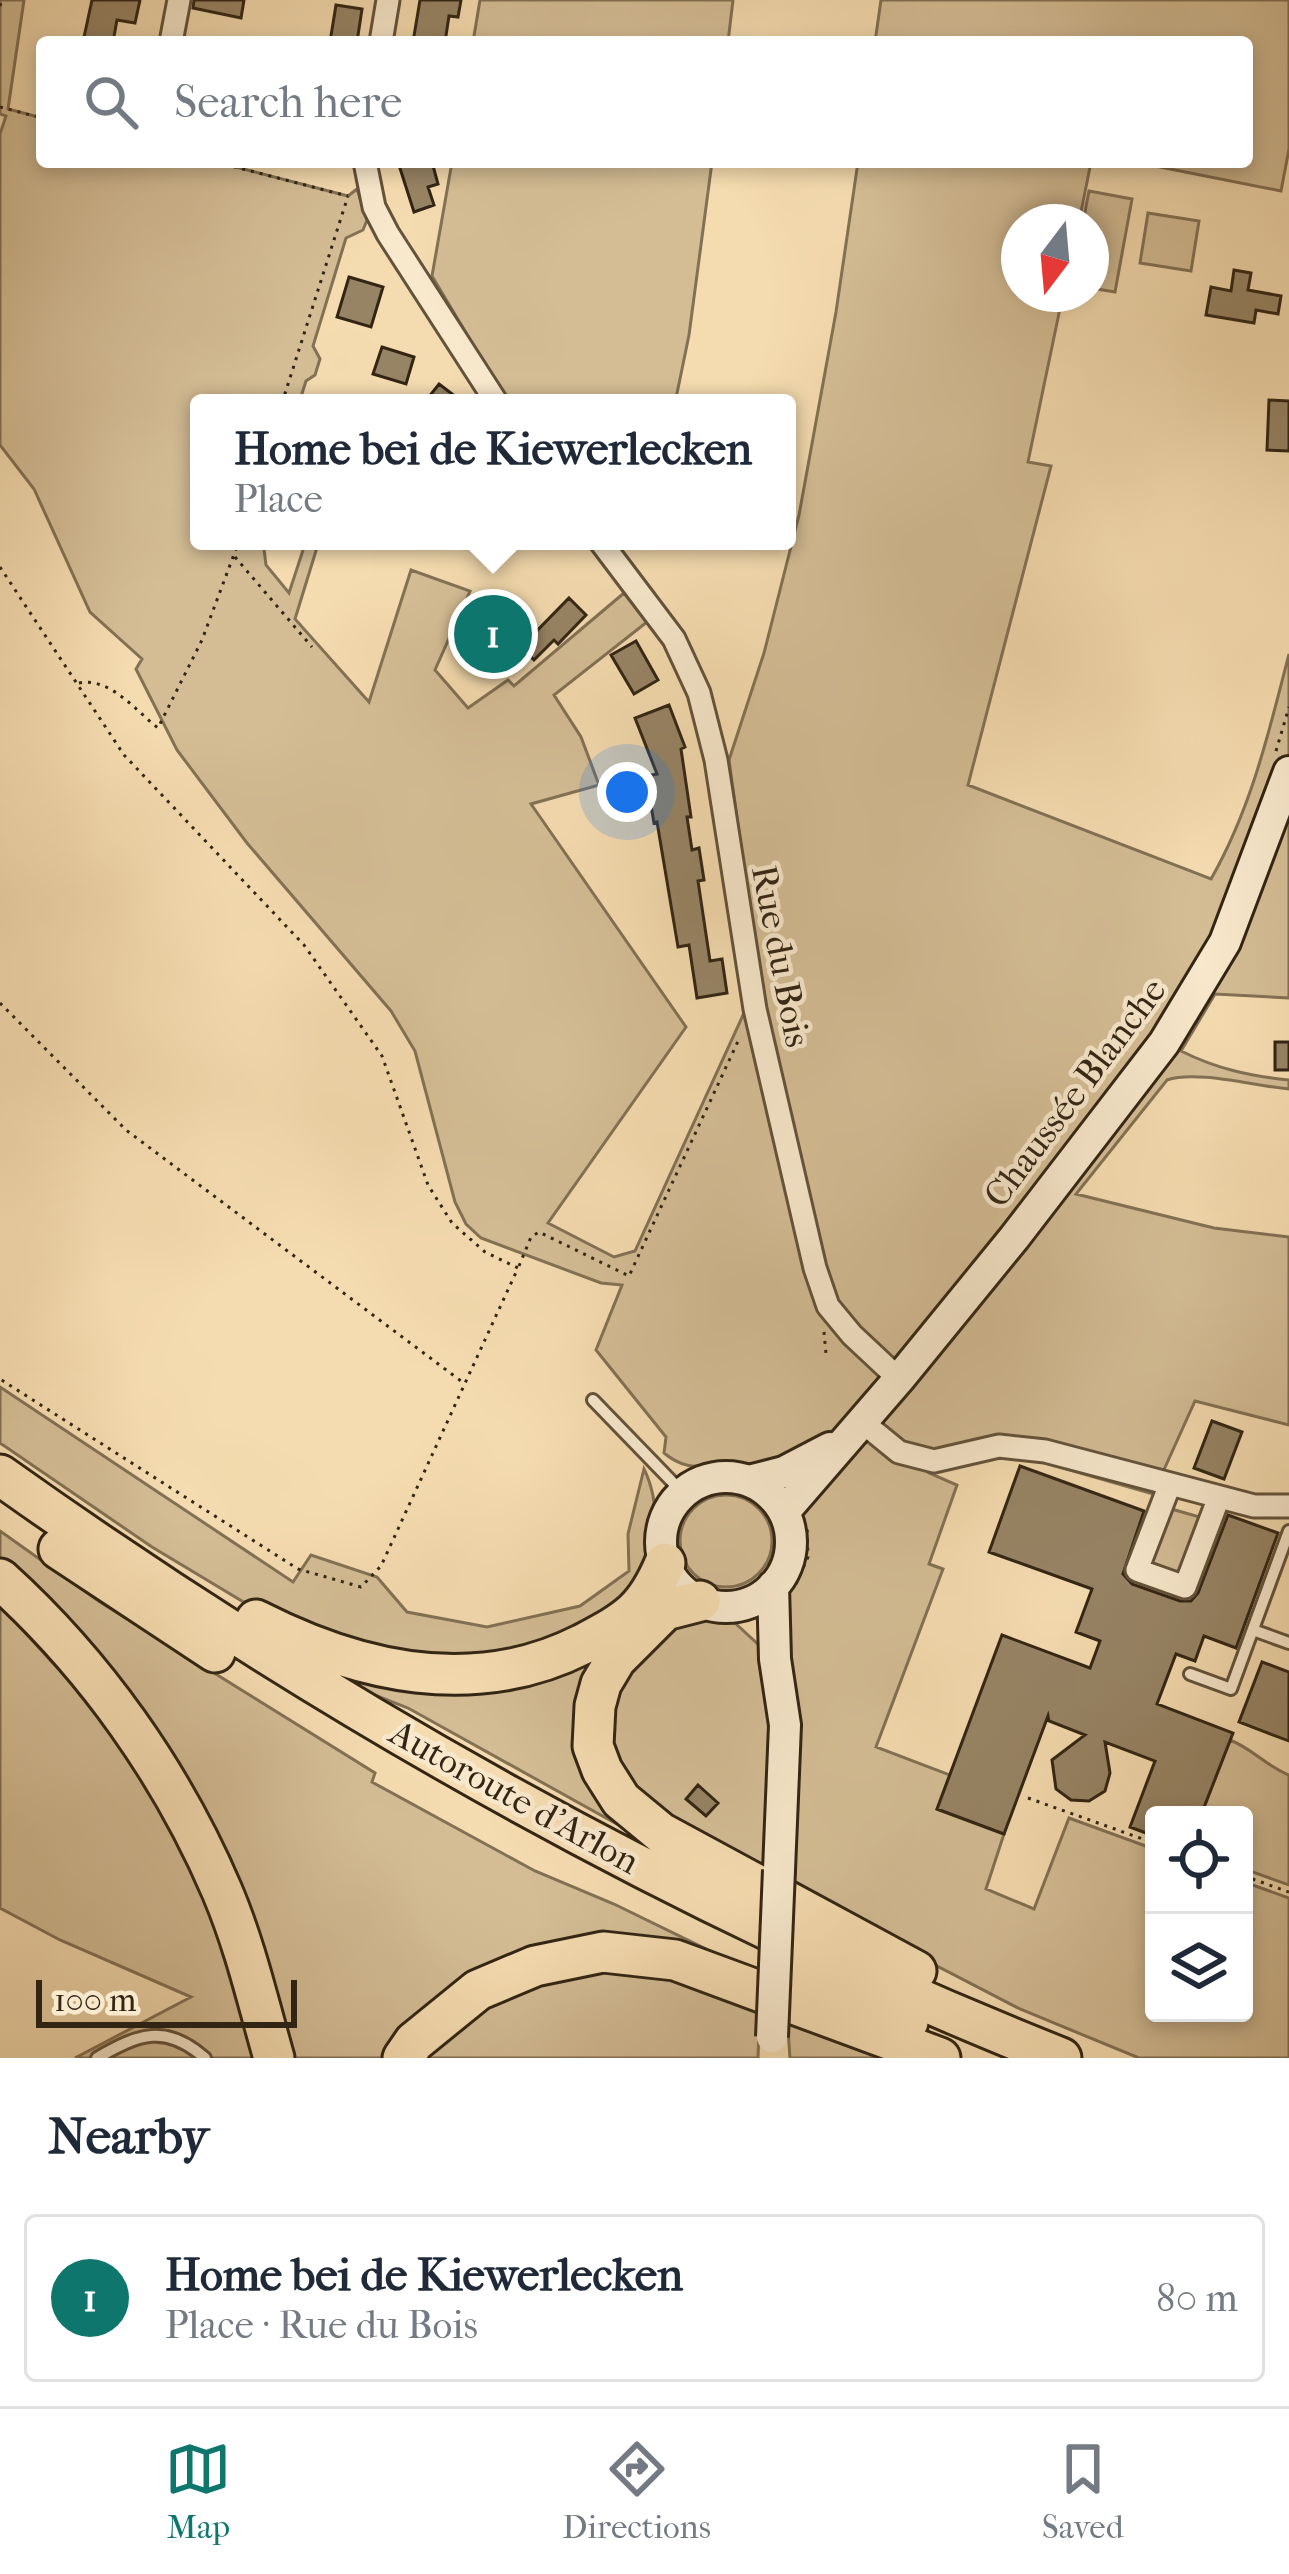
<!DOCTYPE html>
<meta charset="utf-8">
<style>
:root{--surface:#fff;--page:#f2f2f3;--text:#1f2937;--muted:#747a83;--line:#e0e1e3;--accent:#0f766e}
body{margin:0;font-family:"IM FELL French Canon",serif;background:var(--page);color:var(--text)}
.controls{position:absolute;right:36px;bottom:36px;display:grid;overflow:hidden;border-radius:12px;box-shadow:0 6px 18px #0003}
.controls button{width:108px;height:108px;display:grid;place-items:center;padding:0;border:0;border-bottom:3px solid var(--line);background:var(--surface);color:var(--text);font:60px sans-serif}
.compass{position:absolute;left:1001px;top:204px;width:108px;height:108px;border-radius:50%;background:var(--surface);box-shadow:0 6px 18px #0003;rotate:196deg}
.scale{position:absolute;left:36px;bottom:30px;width:261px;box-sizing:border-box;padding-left:12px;border:6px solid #322514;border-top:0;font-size:33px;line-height:42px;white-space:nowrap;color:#322514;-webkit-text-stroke:9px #f8e8cc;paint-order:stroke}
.you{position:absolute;left:627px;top:792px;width:42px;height:42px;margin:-30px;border:9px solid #fff;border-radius:50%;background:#1a73e8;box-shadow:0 0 0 18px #1a73e833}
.badge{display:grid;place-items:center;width:78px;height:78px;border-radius:50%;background:var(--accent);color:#fff;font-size:39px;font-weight:700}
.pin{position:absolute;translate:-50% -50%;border:6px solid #fff;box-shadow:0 3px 12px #0006}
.popup{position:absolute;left:190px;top:394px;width:606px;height:156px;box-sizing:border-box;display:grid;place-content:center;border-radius:12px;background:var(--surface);filter:drop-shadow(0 3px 9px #0005);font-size:39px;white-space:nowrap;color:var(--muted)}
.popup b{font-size:45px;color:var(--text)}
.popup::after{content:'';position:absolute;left:50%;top:100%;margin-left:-24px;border:24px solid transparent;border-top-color:var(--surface)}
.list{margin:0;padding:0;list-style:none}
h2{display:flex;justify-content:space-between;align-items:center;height:156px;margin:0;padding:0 48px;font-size:51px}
h2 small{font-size:39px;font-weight:400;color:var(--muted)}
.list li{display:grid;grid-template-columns:78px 1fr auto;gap:36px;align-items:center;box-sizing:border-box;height:168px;margin:0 24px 24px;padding:0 24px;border:3px solid var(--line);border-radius:12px}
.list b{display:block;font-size:45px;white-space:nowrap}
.list p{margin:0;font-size:39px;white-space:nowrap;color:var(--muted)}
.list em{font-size:39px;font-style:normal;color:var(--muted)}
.icon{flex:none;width:66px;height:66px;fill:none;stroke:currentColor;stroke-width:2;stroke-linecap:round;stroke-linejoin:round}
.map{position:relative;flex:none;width:1289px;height:2058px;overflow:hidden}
.search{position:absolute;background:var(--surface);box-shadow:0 6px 18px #0003;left:36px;right:36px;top:36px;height:132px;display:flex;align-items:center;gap:30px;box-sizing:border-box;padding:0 42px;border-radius:12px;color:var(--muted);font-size:45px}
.sheet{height:348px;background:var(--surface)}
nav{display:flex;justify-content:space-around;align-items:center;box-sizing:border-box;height:168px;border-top:3px solid var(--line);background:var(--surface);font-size:33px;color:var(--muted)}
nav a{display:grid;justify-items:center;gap:6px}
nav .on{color:var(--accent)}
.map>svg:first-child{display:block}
.green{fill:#d4bd95;stroke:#837154;stroke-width:3}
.building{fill:#978465;stroke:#322514;stroke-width:3}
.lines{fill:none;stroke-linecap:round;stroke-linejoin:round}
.service-casing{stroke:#63533b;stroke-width:16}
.minor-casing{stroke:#63533b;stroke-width:27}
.secondary-casing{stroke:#322514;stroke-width:36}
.motorway-casing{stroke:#322514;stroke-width:45}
.path{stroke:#322514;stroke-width:3;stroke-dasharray:3 6;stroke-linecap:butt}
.service{stroke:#f8e8cc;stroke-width:10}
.minor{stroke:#f8e8cc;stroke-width:21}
.secondary{stroke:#f8e8cc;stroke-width:30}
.motorway{stroke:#f5dcb0;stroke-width:39}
.secondary-bridge-casing{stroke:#322514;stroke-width:36;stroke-linecap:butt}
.secondary-bridge{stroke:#f8e8cc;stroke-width:30}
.labels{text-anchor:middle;stroke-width:9;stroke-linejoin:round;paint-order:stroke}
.street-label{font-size:36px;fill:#322514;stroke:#f8e8cc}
</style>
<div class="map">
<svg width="1289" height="2058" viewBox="0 0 1289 2058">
<rect width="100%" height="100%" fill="#f5dcb0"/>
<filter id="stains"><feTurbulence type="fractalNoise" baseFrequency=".00167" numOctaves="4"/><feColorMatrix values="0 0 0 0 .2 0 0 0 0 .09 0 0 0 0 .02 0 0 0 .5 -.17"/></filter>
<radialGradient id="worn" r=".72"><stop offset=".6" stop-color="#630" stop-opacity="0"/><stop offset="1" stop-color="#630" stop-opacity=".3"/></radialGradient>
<path class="green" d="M0,0H24L8,109L42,118V162H216L348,196L357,189L367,220L363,230L346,238L313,346L320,359L315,375L306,381L299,403H199V541H263L266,565L289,593L306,541H319L295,619L369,702L411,570L470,591L435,670L468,708L508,680L514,686L624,593L647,622L554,695L581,737L599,785L531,804L686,1027L548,1223L614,1257L635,1251L744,1013L755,1009L750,913L729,760L764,653L799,515L836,312L858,162H1091L1079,222H1019V294H1063L1028,462L1051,466L968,785L1211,879C1251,809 1269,732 1289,654V998L1215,994L1181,1051C1217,1069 1250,1076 1289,1080V1089C1254,1086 1197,1070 1167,1080L1076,1194L1214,1228L1289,1237V1425L1195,1401L1153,1494L1042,1462L998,1455L934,1461L929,1473L957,1485L929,1564L943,1569L876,1747L950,1775L937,1809L1004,1834L986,1889L1034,1909L1069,1818L1154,1849V2013H1244V1882L1289,1898V2058H1139L1020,2009L827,1909L630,1792L606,1729L625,1666L696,1610L735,1623L773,1658L780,1601L797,1564L801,1492C780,1484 759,1474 737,1468C707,1461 692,1476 664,1453L666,1437L596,1350L622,1285L601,1283L481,1238L466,1224L455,1202L415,1051L391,1011L247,843L177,750L136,669L142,659L90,612L34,489L0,445V134L6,116L0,114Z
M480,0H733L728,42H473Z
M881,0H1289V149L1281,191L1135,162H1247V42H875Z
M452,162H712L689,335L675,403H508L432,276Z
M1089,191L1132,199L1115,292L1091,288V222H1083Z
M1148,213L1199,221L1191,271L1140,263Z
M0,1387L293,1582L311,1555L377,1577L407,1612L487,1627L580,1606L629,1571L628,1534L644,1469C661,1503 657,1549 648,1585L566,1641L446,1666L272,1619L152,1547L0,1443Z
M680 1541a46 46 0 1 1 92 0a46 46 0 1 1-92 0Z
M1161,1506L1210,1520L1185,1587L1137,1570Z
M0,1531L100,1602L375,1773L372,1782L535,1871L614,1904L784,1987L603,1944L392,2058H291L260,1947L0,1562Z
M0,1605L73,1685L133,1760L210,1895L261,2058H75L191,1997L60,1940L0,1908Z
M635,1625L594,1773L795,1915L648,1848L651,1843L408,1708L367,1692L306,1655L430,1682Z
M1230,1740C1253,1749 1266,1766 1289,1775V1885L1244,1869V1815H1201Z
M630,1965L760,2002L758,2058H418L425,2049L519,1985Z
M787,2015L891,2058H790Z"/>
<path class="building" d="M92,0H140L135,23L117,20L113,42H83Z
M194,0H244L241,18L193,8Z
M420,0H461L458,17L449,16L445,42H413Z
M336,5L362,9L357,42H330Z
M398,162H432L438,184L428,187L434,205L414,212Z
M1234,270L1251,273L1248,290L1281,296L1278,314L1256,310L1254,323L1206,315L1211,287L1231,291Z
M349,277L383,287L371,327L337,317Z
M382,347L414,357L406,384L373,374Z
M439,384L464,403H424Z
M1269,400L1289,401V451L1267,450Z
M569,598L586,615L558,644L554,640L534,660L521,647Z
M493,603L525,633L494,665L462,635Z
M636,641L658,680L634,694L611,655Z
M669,705L685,747L681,749L691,817H687L692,850L699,848L704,880L698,881L710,961L722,959L727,993L697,998L689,945L678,947L657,822L654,823L646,776L657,774L635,718Z
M1275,1042H1289V1070H1275Z
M1212,1421L1242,1432L1224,1479L1194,1468Z
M1020,1466L1144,1511L1123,1574L1132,1584L1180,1601H1191L1198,1593L1228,1515L1278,1533L1236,1648L1204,1636L1195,1661L1176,1654L1157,1704L1233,1733L1201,1815H1154V1836L1130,1827L1155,1761L1105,1742L1110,1773L1105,1791L1089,1801L1071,1800L1056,1789L1052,1760L1085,1735L1049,1721L1048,1716L1004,1834L937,1809L1002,1635L1090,1668L1100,1641L1076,1632L1092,1589L989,1552Z
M1262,1662L1289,1672V1741L1239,1722Z
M698,1785L718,1803L706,1816L686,1799Z"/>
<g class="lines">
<defs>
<path id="service" d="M593,1400L683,1493
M1253,1630L1289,1643
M1190,1674L1231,1689L1289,1531
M97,2058C139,2034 165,2023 205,2058"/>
<path id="minor" d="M171,42L179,0
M381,42L388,0
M365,162L374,207L388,234L497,403
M600,541L674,639L699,693L716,760L755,1009L815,1268L828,1306L852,1335L899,1379
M861,1421L899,1452L934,1461L999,1446L1045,1451L1254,1506H1289
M1170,1484L1137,1570L1185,1587L1219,1497"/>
<path id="secondary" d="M661 1542a65 65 0 1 1 130 0a65 65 0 1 1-130 0Z
M749,1481L784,1472L830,1448
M784,1512L899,1379L1014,1238L1164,1043L1225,942L1289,772
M773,1586L775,1659L785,1725L779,1870"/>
<path id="motorway" d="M0,1475C329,1709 686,1909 1061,2058
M59,1549L215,1652
M0,1579C95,1665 172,1774 222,1891C245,1945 258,2002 274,2058
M700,1601L665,1610L616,1659L601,1684L595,1706L593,1746L602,1770L621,1800L661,1833L916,1971
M256,1620C358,1672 475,1699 583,1644C628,1620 645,1611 665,1563
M792,1969L908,2022
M403,2058L414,2042L478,1990L535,1966L603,1952L675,1960L940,2058"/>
</defs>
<use href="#service" class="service-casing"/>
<use href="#minor" class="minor-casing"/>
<use href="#secondary" class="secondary-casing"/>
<use href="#motorway" class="motorway-casing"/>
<path class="path" d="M0,6L2,0
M0,107L42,118
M216,162L348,196
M282,403L348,196
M235,557L312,647
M0,567L124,755L304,945L382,1056L428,1185L452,1223L485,1252L518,1268L381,1566L361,1587L298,1569L0,1379
M79,683C110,677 135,710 158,728L202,640L239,541
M1276,751L1289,707
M0,1003L126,1130L465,1384
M519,1266L531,1237L539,1232L629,1276L740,1037
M824,1332L826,1354
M796,1584L808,1557L807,1524
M1028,1798L1154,1843
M1244,1876L1289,1892"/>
<use href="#service" class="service"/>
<use href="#minor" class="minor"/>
<use href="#secondary" class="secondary"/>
<use href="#motorway" class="motorway"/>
<defs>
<path id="secondary-bridge" d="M772,2037L779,1870"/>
</defs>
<use href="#secondary-bridge" class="secondary-bridge-casing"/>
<use href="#secondary-bridge" class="secondary-bridge"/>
</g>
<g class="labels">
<g class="street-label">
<text transform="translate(782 956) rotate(79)" y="13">Rue du Bois</text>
<text transform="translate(1074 1092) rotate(-53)" y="13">Chaussée Blanche</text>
<text transform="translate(515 1796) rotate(29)" y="13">Autoroute d'Arlon</text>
</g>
</g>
<rect width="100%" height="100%" filter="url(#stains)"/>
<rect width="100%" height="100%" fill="url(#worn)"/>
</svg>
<div class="controls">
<button><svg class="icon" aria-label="locate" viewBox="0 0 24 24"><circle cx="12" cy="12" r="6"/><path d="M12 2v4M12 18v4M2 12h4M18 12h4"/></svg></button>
<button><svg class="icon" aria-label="layers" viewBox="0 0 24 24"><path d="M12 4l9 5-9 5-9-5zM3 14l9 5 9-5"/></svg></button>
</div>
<svg class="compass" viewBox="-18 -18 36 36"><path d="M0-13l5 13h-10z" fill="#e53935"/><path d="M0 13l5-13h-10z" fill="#747a83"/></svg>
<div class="scale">100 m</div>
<div class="you"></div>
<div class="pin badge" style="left:493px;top:634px">1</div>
<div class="popup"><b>Home bei de Kiewerlecken</b>Place</div>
<div class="search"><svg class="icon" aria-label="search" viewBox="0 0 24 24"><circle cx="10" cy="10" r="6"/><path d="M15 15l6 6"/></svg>Search here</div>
</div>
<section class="sheet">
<h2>Nearby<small></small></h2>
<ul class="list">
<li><span class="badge">1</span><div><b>Home bei de Kiewerlecken</b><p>Place · Rue du Bois</p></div><em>80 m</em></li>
</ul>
</section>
<nav>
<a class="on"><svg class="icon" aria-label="map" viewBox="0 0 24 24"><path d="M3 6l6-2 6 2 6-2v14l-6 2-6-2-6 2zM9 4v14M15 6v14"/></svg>Map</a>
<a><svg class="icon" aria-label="directions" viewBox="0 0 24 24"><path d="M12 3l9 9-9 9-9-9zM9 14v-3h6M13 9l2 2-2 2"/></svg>Directions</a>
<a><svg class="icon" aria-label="saved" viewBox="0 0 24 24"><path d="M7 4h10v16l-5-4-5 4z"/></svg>Saved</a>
</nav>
